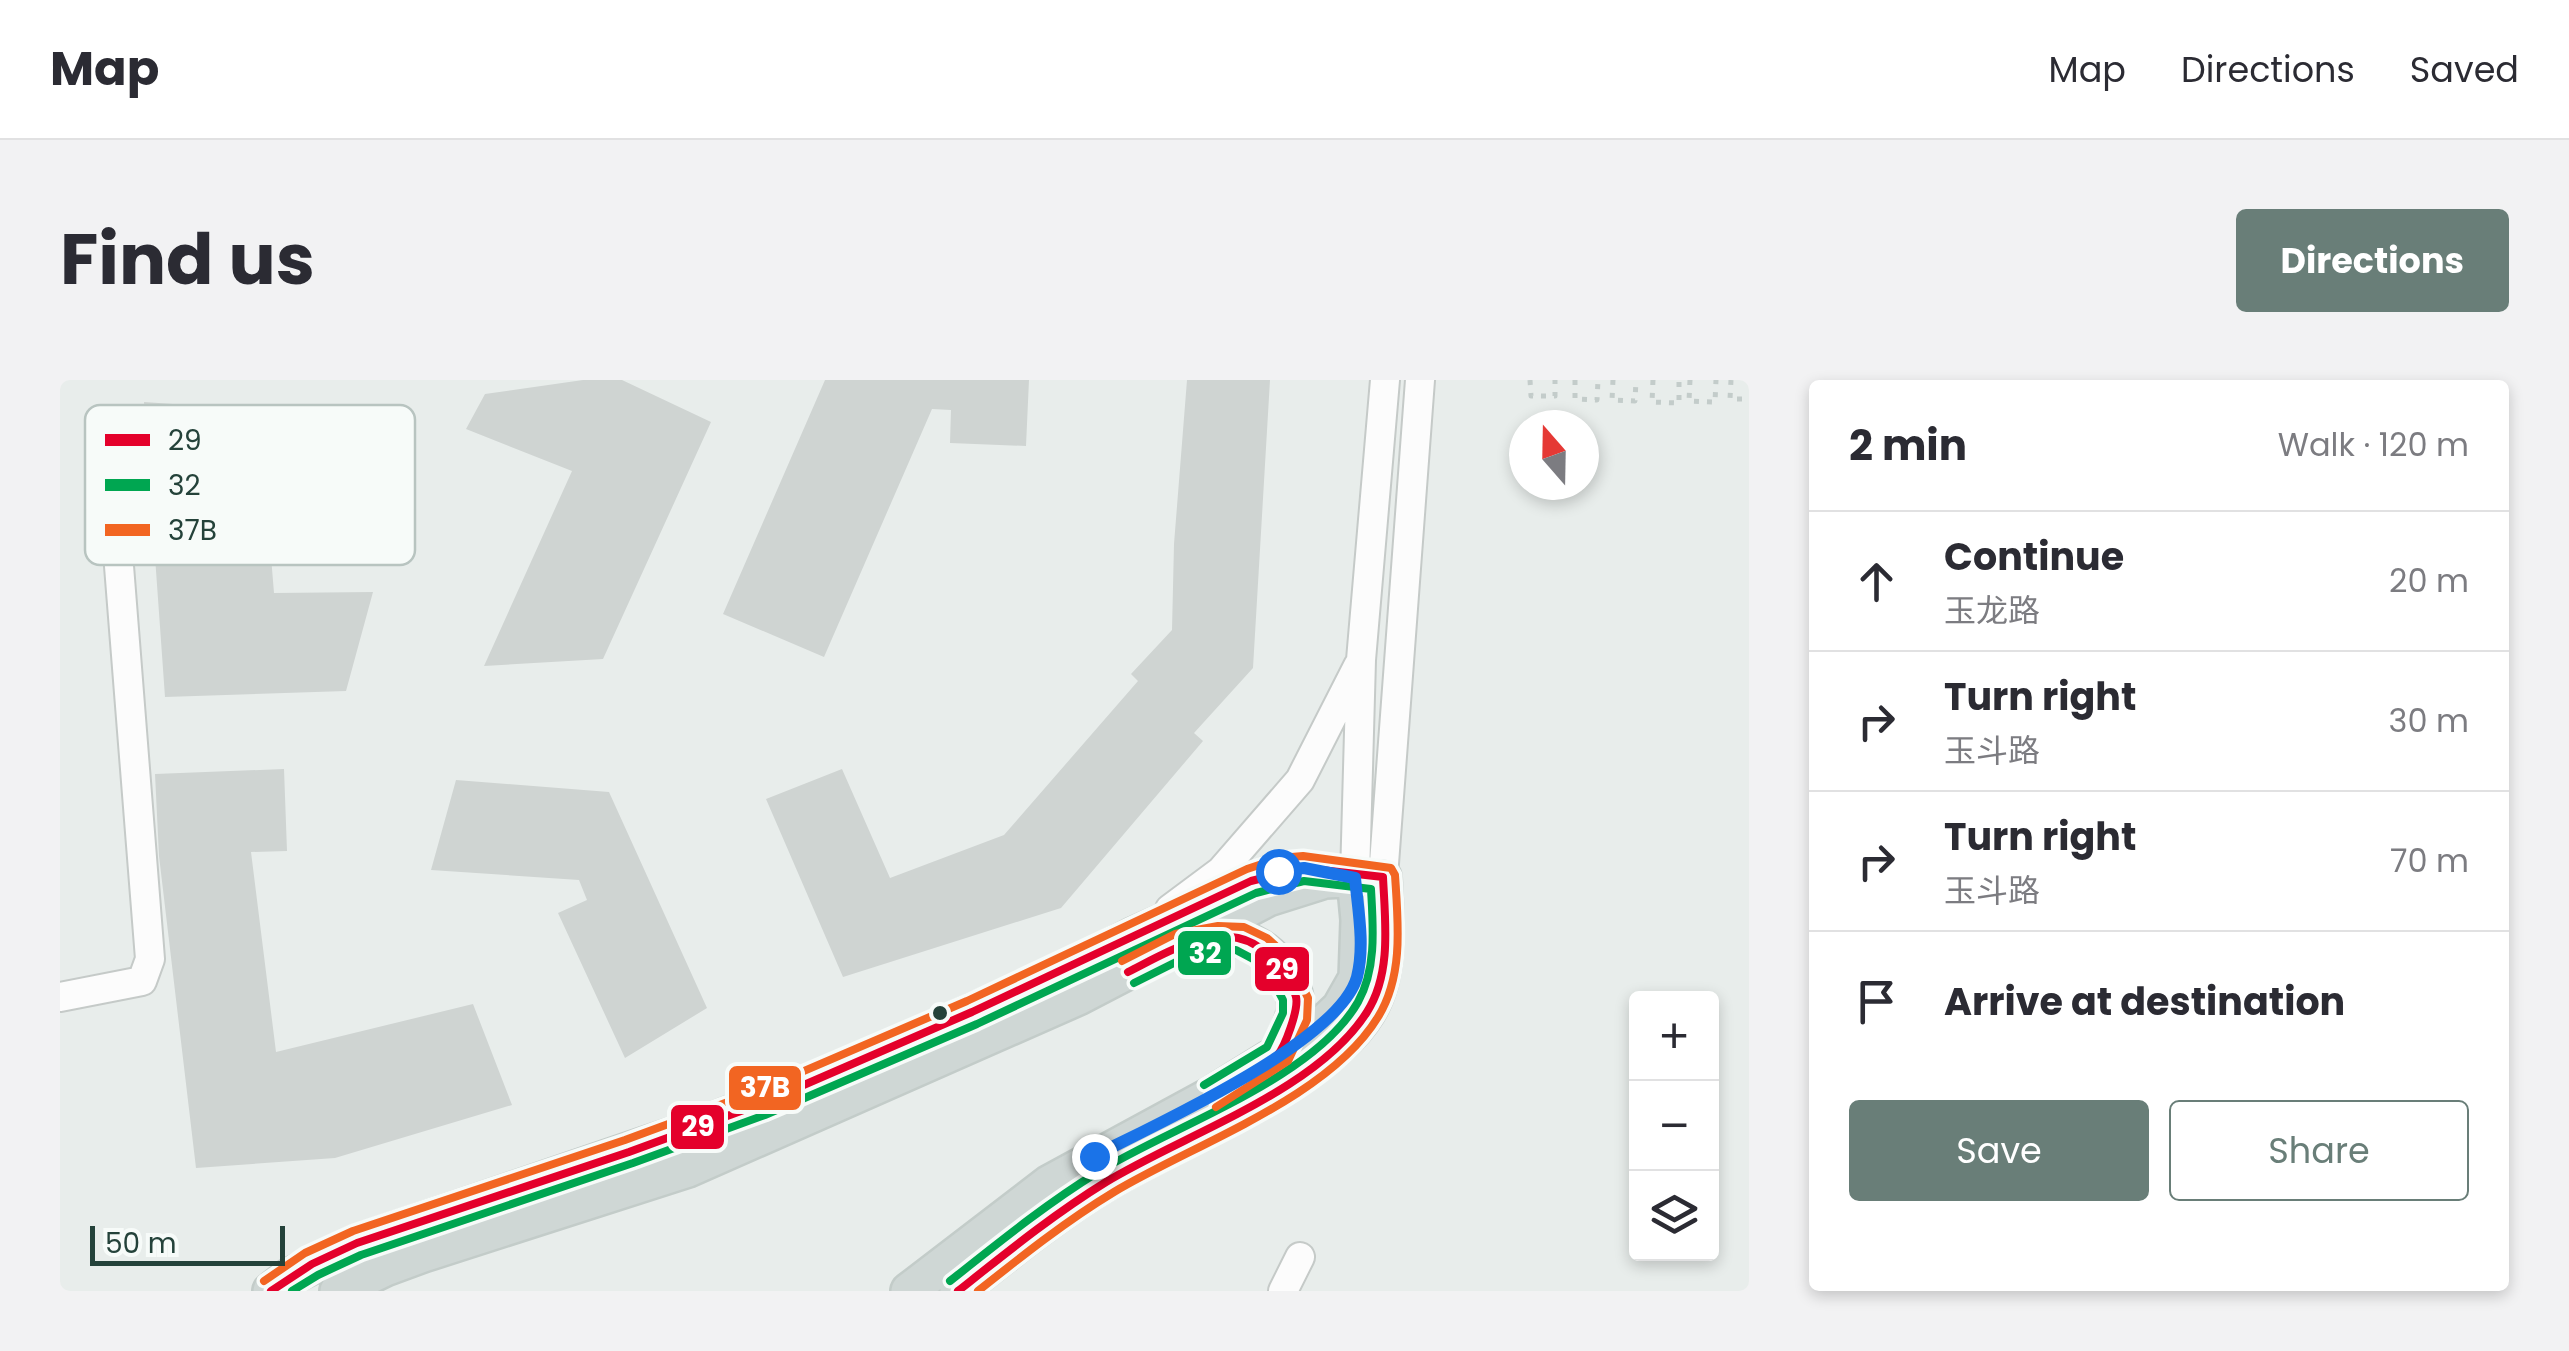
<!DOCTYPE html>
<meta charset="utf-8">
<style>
:root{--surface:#fff;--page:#f2f2f3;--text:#2b2b33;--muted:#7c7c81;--line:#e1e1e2;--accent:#697e78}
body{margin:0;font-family:Poppins,"Noto Sans SC",sans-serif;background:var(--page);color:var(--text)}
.controls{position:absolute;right:30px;bottom:30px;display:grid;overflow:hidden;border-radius:10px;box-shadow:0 5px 15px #0003}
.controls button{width:90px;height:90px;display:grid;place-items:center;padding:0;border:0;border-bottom:2px solid var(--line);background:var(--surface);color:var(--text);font:50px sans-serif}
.compass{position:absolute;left:1449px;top:30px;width:90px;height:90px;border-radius:50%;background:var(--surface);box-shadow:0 5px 15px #0003;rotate:340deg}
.scale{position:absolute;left:30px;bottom:25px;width:195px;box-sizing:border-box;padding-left:10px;border:5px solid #24423a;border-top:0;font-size:28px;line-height:35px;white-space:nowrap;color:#24423a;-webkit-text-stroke:8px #f7fbf9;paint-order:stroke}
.stop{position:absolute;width:30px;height:30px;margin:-22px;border:8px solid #1a73e8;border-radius:50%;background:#fff}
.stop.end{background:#1a73e8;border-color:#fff;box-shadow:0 2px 10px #0008}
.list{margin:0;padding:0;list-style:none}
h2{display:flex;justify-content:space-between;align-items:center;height:130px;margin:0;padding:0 40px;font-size:42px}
h2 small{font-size:32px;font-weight:400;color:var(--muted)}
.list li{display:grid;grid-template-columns:65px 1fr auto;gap:30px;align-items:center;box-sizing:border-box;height:140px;padding:0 40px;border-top:2px solid var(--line)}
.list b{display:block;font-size:38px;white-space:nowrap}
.list p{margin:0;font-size:32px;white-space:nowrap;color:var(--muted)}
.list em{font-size:32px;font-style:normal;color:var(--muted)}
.actions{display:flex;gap:20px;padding:30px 40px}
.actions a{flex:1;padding:22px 0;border:2px solid var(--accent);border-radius:10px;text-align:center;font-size:35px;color:var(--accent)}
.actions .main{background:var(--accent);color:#fff}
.icon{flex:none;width:55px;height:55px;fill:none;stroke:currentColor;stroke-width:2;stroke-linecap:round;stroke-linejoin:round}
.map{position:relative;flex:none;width:1689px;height:911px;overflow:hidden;border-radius:10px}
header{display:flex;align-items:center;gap:60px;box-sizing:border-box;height:140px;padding:0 50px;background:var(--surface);border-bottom:2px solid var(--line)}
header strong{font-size:48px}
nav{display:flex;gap:55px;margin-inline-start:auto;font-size:35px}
.intro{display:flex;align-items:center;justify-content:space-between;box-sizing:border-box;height:240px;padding:0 60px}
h1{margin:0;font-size:70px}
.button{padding:25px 45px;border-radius:10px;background:var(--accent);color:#fff;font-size:35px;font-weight:700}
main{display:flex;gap:60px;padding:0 60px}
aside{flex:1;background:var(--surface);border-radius:10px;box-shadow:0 5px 15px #0003}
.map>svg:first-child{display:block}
.building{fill:#cfd4d2}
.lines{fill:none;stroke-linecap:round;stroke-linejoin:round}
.minor-casing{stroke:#c5cac8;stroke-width:32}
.major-casing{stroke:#c3ccc9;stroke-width:40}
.path{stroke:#c3ccca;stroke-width:5;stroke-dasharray:5 8;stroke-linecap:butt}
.minor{stroke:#fcfcfc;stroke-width:28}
.major{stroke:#cfd7d5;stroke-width:35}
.bus-1-casing{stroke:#f7fbf9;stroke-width:15}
.bus-2-casing{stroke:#f7fbf9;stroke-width:15}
.bus-3-casing{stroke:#f7fbf9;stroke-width:15}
.bus-1{stroke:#e4002b;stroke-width:8}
.bus-2{stroke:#00a651;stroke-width:8}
.bus-3{stroke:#f26522;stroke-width:8}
.route{stroke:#1a73e8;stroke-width:12}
.bus-dot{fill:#24423a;stroke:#f7fbf9;stroke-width:4}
.key{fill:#f7fbf9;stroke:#b8c4c0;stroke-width:2.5}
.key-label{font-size:28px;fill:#24423a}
.line-badge{stroke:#f7fbf9;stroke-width:4}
.badge-label{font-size:28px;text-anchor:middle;font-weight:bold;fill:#fff}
</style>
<header>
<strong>Map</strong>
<nav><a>Map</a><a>Directions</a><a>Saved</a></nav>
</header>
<div class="intro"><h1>Find us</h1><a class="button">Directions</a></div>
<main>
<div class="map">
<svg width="1689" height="911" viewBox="0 0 1689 911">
<rect width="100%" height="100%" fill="#e8edeb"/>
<path class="building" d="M523,0H562L651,42L543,279L424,286L512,91L406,49L425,14Z
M765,0H969L966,66L890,63L891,30L872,29L764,277L663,234Z
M1127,0H1210L1193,288L1134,353L1143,361L1001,528L783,597L706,419L782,389L830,498L944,455L1078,301L1071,294L1112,250L1114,164Z
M84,22L199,30L214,213L313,212L286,311L105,317Z
M224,389L227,471L191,472L216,672L413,624L452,725L275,778L136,788L99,476L95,394Z
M396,400L549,412L647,628L565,678L498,533L527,520L519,500L371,490Z"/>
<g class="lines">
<defs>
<path id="minor" d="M1295,497L1301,280L1325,0
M1323,497L1360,0
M1110,529L1161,491L1240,400L1298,286
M0,617L82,601L90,579L53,110
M1223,911L1240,877"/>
<path id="major" d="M1135,563C1148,560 1161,556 1175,558C1206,562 1240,600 1235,632C1233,646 1223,662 1217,676
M211,911L229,897L296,864L630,750L775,693L1002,593L1073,556L1215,492
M278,911L325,888L363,874L628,789L1018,617L1208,518L1265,500L1323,497C1325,541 1331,593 1307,632C1263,704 1119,757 1046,802C994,834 946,873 898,911
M849,911L990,803L1150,716L1258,649L1280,628L1297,598L1299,540L1295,497"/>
</defs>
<use href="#minor" class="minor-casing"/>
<use href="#major" class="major-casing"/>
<path class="path" d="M1470,0L1471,16H1495V0
M1515,0V19L1537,20L1538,0
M1553,0L1552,20L1575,21L1576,0
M1593,0L1592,22L1619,23V0
M1630,0L1629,21L1655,22L1656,0
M1671,0L1670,19H1689"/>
<use href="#minor" class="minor"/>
<use href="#major" class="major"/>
<defs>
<path id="bus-1" d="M1068,592C1100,576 1141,550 1178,558C1203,563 1231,593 1236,617C1239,629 1225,667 1217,676C1207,687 1165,707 1150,716
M211,911L252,884L297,863L569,772L700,724L912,632L1191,501L1244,488L1323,497C1325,541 1332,593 1307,632C1257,711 1125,754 1046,802C994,834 946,873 898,911"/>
<path id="bus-2" d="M1074,603L1124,578L1159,570H1176L1193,579L1209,593L1223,620V633L1207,667L1144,705
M232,911L258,895L301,875L573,783L705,735L917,644L1196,513L1244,501L1311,509C1313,546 1317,588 1298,622C1254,699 1113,746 1038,792C986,824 938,863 890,901"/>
<path id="bus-3" d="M1062,581L1115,554L1158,546L1184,547L1207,558L1229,578L1248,618L1247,640L1228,681L1156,727
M204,901L245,873L293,851L565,760L695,712L907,621L1187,489L1220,478L1243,476L1331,488L1335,495C1338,542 1344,595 1318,637C1269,718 1134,764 1054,812C1006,841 962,876 918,911"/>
</defs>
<use href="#bus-1" class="bus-1-casing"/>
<use href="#bus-2" class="bus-2-casing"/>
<use href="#bus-3" class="bus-3-casing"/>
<use href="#bus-1" class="bus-1"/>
<use href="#bus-2" class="bus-2"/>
<use href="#bus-3" class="bus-3"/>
</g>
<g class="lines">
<path class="route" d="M1034,776C1095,745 1279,662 1297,597C1305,566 1298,529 1295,498L1244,488L1218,491"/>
</g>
<circle class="bus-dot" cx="880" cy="633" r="9"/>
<rect x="25" y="25" width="330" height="160" rx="15" class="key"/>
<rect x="45" y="54" width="45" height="12" fill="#e4002b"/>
<rect x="45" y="99" width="45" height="12" fill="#00a651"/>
<rect x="45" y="144" width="45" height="12" fill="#f26522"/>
<g class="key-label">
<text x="108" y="70">29</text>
<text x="108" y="115">32</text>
<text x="108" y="160">37B</text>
</g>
<g class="line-badge">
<rect x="1116" y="549" width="57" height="48" rx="10" fill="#00a651"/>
<rect x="1193" y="565" width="58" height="48" rx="10" fill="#e4002b"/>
<rect x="667" y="684" width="76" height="48" rx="10" fill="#f26522"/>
<rect x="609" y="723" width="57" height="48" rx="10" fill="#e4002b"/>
</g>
<g class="badge-label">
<text x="1145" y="583">32</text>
<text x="1222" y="599">29</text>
<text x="705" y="717">37B</text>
<text x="638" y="756">29</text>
</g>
</svg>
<div class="controls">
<button>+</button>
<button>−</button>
<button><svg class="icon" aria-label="layers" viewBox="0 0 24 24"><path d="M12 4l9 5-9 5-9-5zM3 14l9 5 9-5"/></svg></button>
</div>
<svg class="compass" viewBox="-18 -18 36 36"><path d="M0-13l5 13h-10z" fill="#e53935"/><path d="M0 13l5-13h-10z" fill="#7c7c81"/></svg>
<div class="scale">50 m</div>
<div class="stop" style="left:1218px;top:491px"></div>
<div class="stop end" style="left:1034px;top:776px"></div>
</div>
<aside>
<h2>2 min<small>Walk · 120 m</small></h2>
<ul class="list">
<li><svg class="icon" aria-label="ahead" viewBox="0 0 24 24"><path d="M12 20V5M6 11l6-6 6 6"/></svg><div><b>Continue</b><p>玉龙路</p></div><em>20 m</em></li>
<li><svg class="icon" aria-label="right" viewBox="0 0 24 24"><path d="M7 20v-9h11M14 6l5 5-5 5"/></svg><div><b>Turn right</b><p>玉斗路</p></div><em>30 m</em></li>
<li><svg class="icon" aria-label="right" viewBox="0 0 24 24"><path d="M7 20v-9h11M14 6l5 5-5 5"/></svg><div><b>Turn right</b><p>玉斗路</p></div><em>70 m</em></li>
<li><svg class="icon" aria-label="arrive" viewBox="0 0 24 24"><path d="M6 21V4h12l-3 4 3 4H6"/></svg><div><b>Arrive at destination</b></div></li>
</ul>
<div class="actions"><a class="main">Save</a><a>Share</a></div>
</aside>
</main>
